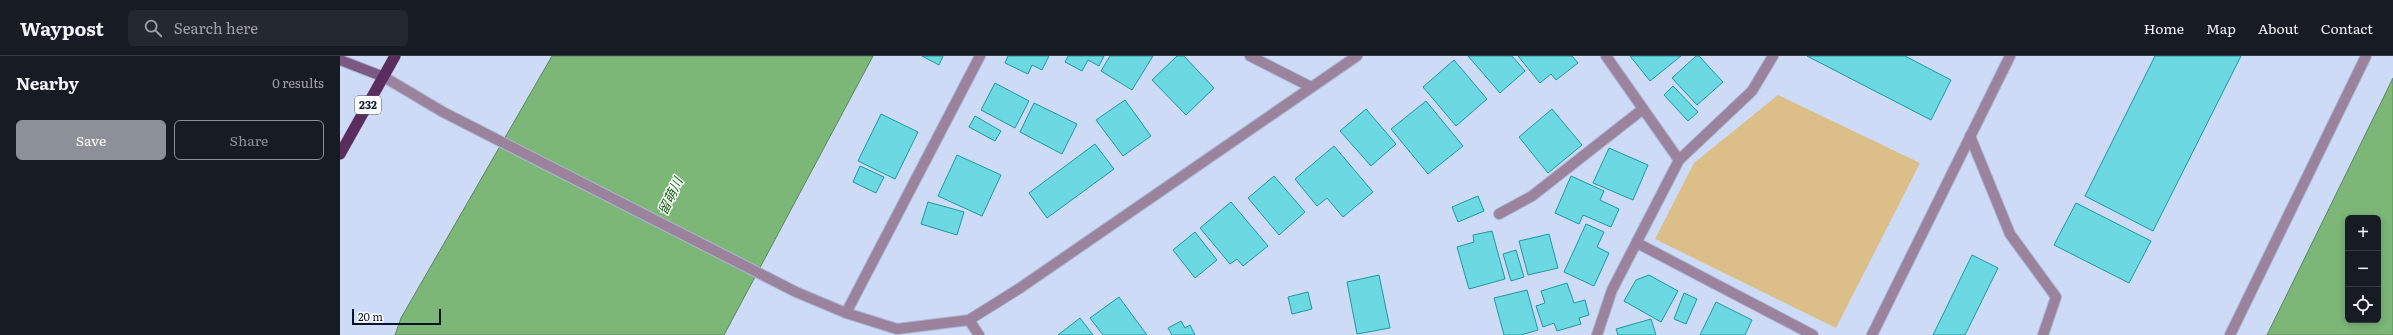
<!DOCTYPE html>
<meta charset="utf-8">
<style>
:root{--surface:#171b24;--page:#242831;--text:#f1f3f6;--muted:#9ea1a6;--line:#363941;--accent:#8c9099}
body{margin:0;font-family:Literata,"Noto Sans JP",serif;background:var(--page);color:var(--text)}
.controls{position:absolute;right:12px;bottom:12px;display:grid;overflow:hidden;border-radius:6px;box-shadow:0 2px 10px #0003}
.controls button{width:36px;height:36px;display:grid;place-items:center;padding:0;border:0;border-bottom:1px solid var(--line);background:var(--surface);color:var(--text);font:20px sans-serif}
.scale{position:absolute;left:12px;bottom:10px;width:89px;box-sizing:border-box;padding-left:4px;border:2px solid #09142c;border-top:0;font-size:11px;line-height:14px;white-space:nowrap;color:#09142c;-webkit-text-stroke:3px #fcfcfc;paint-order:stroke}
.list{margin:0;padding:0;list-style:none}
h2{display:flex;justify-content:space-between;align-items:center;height:52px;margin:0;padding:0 16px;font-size:17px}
h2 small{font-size:13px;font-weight:400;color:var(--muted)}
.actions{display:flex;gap:8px;padding:12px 16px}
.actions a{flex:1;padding:9px 0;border:1px solid var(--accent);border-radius:6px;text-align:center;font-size:14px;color:var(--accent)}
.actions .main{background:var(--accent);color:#fff}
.icon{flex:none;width:22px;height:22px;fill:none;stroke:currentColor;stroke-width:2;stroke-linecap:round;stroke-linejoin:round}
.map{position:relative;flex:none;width:2053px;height:279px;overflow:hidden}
header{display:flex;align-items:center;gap:24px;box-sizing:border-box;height:56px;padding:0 20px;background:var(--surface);border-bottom:1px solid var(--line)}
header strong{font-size:19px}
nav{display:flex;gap:22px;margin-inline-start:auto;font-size:14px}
.search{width:280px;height:36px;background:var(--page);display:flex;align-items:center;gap:10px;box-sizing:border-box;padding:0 14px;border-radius:6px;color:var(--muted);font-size:15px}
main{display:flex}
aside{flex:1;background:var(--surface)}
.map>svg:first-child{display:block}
.green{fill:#dbbe88}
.water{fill:#7cb778;stroke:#5a8661;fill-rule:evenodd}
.building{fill:#6cd9e2;stroke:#1d99a2}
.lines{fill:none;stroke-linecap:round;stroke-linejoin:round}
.service-casing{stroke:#aab7d2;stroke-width:12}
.minor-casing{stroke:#aab7d2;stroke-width:12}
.tertiary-casing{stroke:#aab7d2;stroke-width:12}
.secondary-casing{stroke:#aab7d2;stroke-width:12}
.trunk-casing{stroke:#aab7d2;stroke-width:12}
.service{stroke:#9b839e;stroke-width:10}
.minor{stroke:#9b839e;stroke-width:10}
.tertiary{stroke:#9b839e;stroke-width:10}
.secondary{stroke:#7c5980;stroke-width:10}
.trunk{stroke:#5a2c60;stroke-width:11}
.labels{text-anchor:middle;stroke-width:3;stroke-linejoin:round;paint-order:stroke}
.shield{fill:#fcfcfc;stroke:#525a6a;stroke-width:1}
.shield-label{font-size:11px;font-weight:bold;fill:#09142c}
.water-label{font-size:13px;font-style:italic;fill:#10630e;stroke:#fcfcfc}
</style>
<header>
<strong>Waypost</strong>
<div class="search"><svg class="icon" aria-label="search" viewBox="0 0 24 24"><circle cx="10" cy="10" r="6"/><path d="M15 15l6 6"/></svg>Search here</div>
<nav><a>Home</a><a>Map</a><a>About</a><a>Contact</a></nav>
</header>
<main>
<aside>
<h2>Nearby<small>0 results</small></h2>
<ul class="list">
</ul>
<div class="actions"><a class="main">Save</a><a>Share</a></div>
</aside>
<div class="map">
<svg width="2053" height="279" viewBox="0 0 2053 279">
<rect width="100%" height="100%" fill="#cddbf6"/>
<path class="green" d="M1438,39L1580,107L1496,272L1315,183L1354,107Z"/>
<path class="water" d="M212,0H533L384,279H55L61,262Z
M2053,22V279H1927ZM2008,162H2038V264H2008Z"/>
<path class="building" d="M582,0H603L599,9Z
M668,0H709L702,14L692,9L688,18L665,7Z
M728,0H764L759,10L748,4L742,15L725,6Z
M770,0H813L792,34L761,15Z
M837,0H844L874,32L846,59L812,24Z
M1128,0H1172L1185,15L1160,37Z
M1178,0H1232L1238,7L1216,24L1211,18L1200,27Z
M1290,0H1341L1310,25Z
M1356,0H1359L1383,26L1357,49L1332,22Z
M1467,0H1565L1611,24L1591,64Z
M1815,0H1901L1813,175L1745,140Z
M1114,4L1147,43L1116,70L1083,31Z
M655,27L689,45L675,72L641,54Z
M1333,30L1358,56L1348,65L1324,39Z
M785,44L811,80L783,100L756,64Z
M1086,45L1123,90L1088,118L1051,73Z
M694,47L737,68L722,98L680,76Z
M1026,53L1056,88L1031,110L1000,75Z
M1212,53L1242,89L1208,117L1179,81Z
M541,58L578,76L555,123L518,105Z
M635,60L661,75L655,85L629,71Z
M755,88L774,113L707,162L689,137Z
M994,90L1033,136L1003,161L987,142L977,150L955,123Z
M1269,92L1308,109L1293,144L1253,127Z
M617,99L661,119L642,160L598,140Z
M520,110L544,121L536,137L513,126Z
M934,120L965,156L939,179L908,142Z
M1231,120L1264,135L1260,144L1279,153L1271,171L1243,159L1239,168L1215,157Z
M1138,140L1144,155L1118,166L1112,151Z
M588,146L624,156L617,179L581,168Z
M891,146L928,190L903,210L897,203L890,208L860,172Z
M1736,147L1811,185L1789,227L1714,189Z
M1246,168L1264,176L1257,191L1269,197L1254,230L1224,216Z
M1152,175L1165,223L1129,233L1117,191L1134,186L1133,179Z
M855,176L877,204L855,222L833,194Z
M1209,178L1218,212L1188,219L1179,185Z
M1176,194L1184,221L1171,225L1163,198Z
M1632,199L1658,212L1625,279H1593Z
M1039,219L1050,272L1017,278L1007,226Z
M1309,219L1338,235L1321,266L1284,245L1296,224Z
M1227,227L1234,247L1245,244L1249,259L1239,262L1241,268L1217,275L1214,267L1203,271L1196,250L1205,247L1201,235Z
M1187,234L1198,274L1181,279H1164L1154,242Z
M968,236L972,253L952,258L948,241Z
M1344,237L1357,243L1346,268L1334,263Z
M779,241L807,279H763L750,262Z
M1376,246L1412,264L1405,279H1360Z
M740,262L753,279H718Z
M1311,263L1316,279H1278L1276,273Z
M841,265L845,272L850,269L855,279H832L828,272Z"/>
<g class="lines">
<defs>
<path id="service" d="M1630,80L1670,178L1716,241L1703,279
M1159,158L1192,140L1303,53
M1890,279L2026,0"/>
<path id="minor" d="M910,0L971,31
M1266,0L1339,104
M1297,187L1473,279
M506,257L640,0
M1257,279L1272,234L1339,104L1412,35L1433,0
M1532,279L1670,0"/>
<path id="tertiary" d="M44,21L103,56L456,236L506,257L557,273L629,264L680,232L1017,0
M629,264L639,279"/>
<path id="secondary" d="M0,4L44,21"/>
<path id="trunk" d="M0,98L55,0"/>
</defs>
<use href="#service" class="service-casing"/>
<use href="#minor" class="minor-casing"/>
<use href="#tertiary" class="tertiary-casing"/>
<use href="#secondary" class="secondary-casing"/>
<use href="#trunk" class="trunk-casing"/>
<use href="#service" class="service"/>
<use href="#minor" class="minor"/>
<use href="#tertiary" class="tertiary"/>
<use href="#secondary" class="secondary"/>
<use href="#trunk" class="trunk"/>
</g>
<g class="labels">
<rect class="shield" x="15" y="40" width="26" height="18" rx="3"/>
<g class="shield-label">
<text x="28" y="53">232</text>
</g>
<g class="water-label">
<text transform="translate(330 140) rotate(-64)" y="5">留萌川</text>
</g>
</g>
</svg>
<div class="controls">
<button>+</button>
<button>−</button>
<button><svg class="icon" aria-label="locate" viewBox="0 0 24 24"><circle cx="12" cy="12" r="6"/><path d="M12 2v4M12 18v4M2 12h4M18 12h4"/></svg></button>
</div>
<div class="scale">20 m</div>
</div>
</main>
